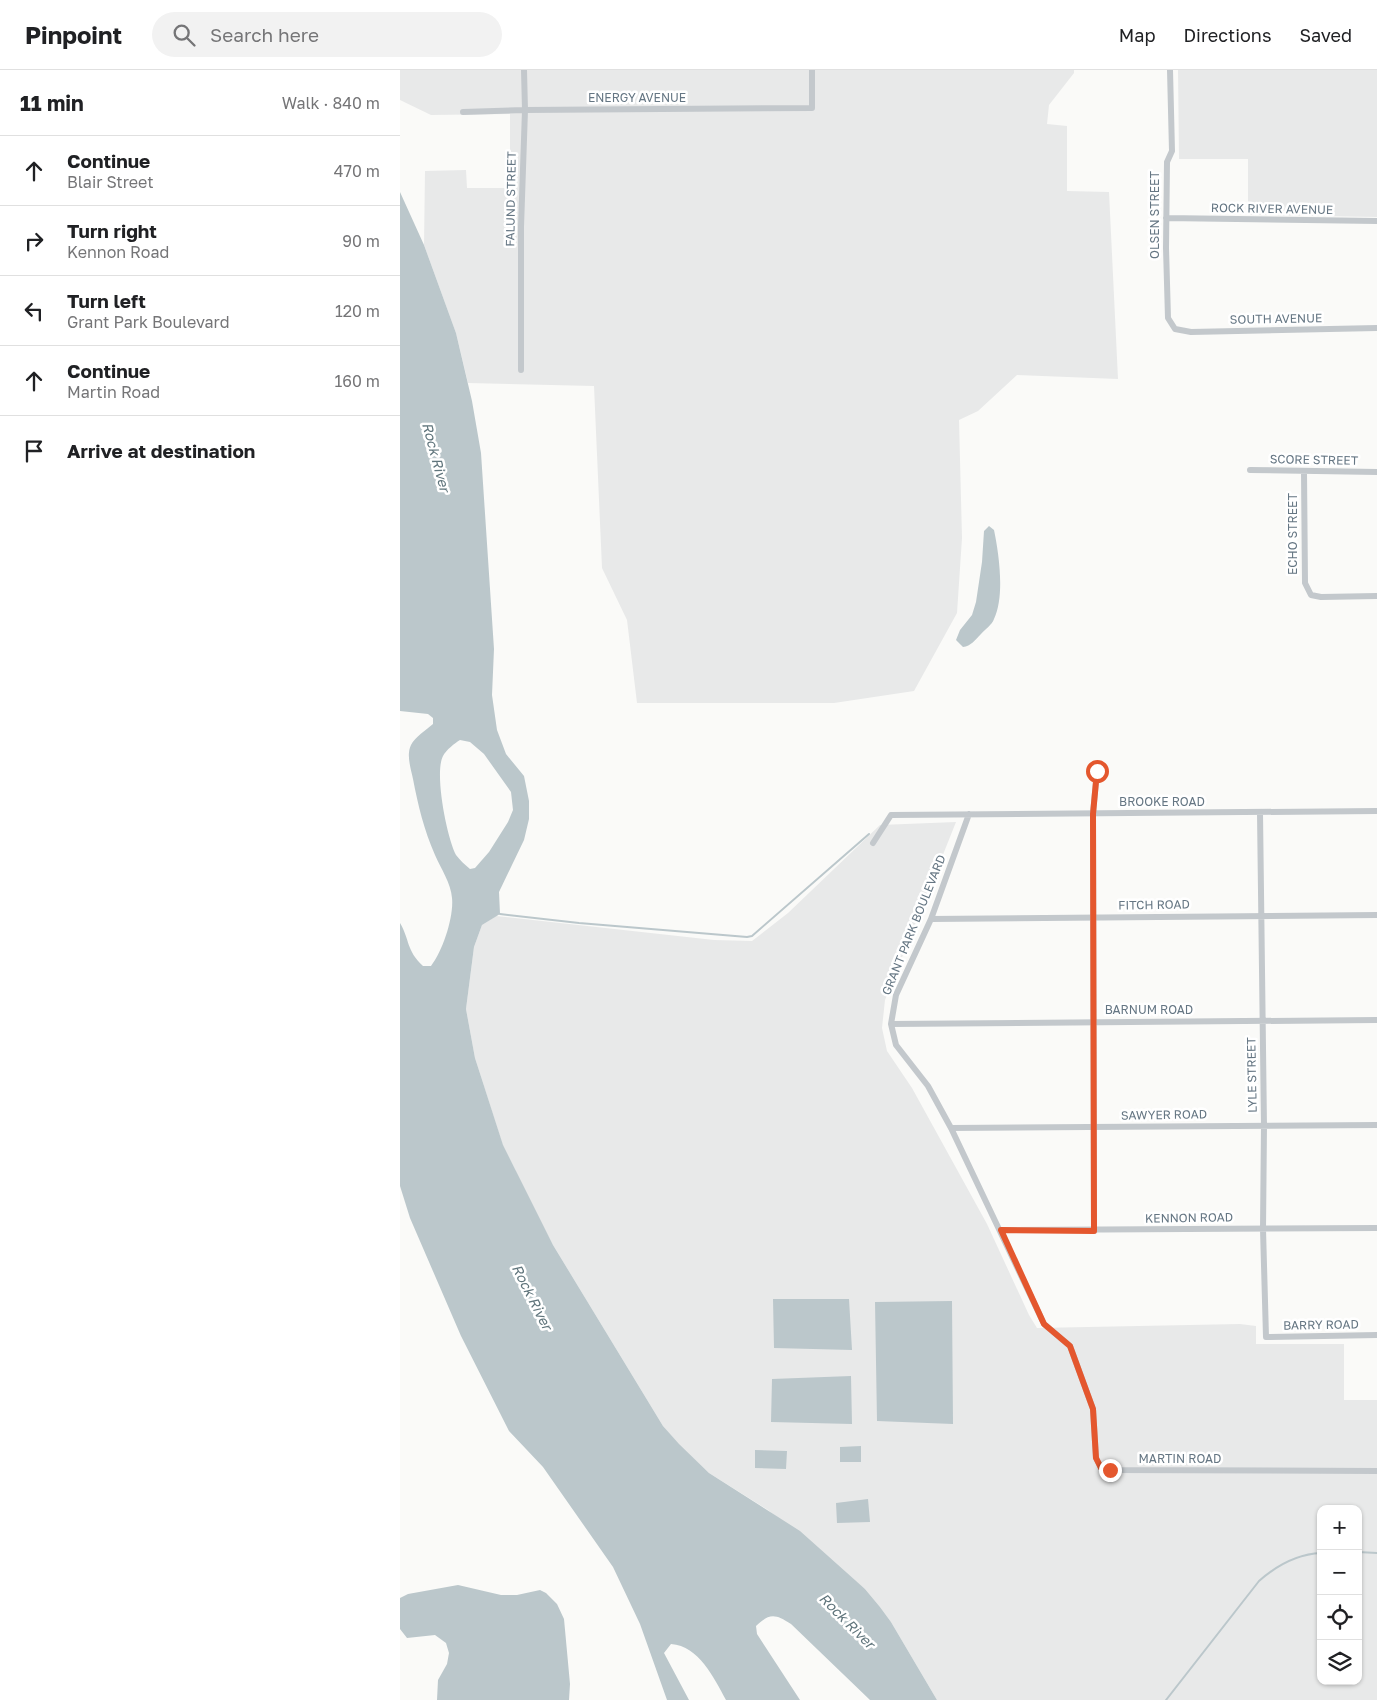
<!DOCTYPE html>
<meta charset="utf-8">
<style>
:root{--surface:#fff;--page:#f2f2f2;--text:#202124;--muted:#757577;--line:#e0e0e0}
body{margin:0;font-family:"Golos Text",sans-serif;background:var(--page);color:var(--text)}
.controls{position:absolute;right:15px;bottom:15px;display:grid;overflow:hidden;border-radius:10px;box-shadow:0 1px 4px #0004}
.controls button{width:45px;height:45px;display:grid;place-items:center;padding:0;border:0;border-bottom:1px solid var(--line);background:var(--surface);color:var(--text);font:25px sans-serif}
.stop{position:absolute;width:15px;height:15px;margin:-11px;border:4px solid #e4572e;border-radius:50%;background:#fff}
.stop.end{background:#e4572e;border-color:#fff;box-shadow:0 1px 5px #0008}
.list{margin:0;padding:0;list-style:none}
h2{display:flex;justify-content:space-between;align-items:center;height:65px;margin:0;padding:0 20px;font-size:21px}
h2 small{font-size:16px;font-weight:400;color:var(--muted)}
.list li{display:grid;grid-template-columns:32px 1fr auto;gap:15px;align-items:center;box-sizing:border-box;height:70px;padding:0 20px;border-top:1px solid var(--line)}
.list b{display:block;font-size:19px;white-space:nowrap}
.list p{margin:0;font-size:16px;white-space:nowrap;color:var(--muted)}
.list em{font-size:16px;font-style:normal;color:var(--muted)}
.icon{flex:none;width:28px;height:28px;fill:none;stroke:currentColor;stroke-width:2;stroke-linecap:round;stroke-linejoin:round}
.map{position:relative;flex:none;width:977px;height:1630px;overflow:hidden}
header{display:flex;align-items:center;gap:30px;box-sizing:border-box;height:70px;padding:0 25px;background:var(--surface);border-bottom:1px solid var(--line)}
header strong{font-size:24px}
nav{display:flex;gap:28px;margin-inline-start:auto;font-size:18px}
.search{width:350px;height:45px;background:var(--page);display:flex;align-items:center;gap:12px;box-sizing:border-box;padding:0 18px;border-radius:28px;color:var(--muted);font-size:19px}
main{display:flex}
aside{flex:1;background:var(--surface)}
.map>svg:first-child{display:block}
.built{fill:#e8e9e9;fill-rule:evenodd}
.water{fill:#bbc7cb;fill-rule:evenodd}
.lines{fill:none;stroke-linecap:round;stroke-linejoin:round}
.stream{stroke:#bbc7cb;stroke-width:2}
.minor{stroke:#c3c8cc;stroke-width:6}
.route{stroke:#e4572e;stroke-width:6}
.labels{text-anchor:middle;stroke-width:5;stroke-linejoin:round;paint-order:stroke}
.street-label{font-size:12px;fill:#657683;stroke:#fff}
.water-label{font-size:14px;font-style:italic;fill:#60757c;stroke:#fff}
</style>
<header>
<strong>Pinpoint</strong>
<div class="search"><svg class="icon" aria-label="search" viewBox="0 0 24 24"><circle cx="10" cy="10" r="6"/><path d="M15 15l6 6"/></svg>Search here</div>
<nav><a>Map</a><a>Directions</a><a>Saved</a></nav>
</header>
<main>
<aside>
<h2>11 min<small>Walk · 840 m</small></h2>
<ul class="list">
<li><svg class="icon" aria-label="ahead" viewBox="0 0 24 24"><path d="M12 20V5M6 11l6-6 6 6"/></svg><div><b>Continue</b><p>Blair Street</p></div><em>470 m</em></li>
<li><svg class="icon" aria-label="right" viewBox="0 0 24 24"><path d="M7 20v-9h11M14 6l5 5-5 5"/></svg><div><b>Turn right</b><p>Kennon Road</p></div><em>90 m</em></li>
<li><svg class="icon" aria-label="left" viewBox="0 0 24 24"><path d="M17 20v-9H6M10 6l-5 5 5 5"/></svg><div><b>Turn left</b><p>Grant Park Boulevard</p></div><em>120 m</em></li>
<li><svg class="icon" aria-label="ahead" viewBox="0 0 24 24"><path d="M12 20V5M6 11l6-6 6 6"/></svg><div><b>Continue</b><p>Martin Road</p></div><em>160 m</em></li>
<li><svg class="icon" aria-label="arrive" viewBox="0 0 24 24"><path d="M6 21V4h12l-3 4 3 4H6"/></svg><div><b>Arrive at destination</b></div></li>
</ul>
</aside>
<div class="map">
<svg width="977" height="1630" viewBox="0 0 977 1630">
<rect width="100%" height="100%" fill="#fafaf8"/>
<path class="built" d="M0,0H674V3L649,35L647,54L667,56V121L709,122L718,309L617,305L578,341L559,350L562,468L557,543L514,621L434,633H237L227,550L202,498L194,316L68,313L56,263L24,175L25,101L66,100L67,118H110V44L31,45L0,30Z
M778,0H977V147L848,145V89H779Z
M556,752L485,930L482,958L487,981L512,1018L587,1154L629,1245L637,1258L840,1254L856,1256V1274H944V1330H977V1630H537L491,1552L480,1537L465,1519L368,1440L309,1403L278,1374L263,1356L153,1175L121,1115L115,1099L103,1076L75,988L66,939L74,877L82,855L96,846L314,870L352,871L388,843L480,755ZM921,1439H958V1611H921Z"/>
<path class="water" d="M0,122L24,175L56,263L72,331L81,383L94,579L92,625L97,660L106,684L124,706L129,731V749L124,770L99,822L100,844L82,855L74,877L66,939L75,988L103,1075L153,1175L263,1356L279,1374L309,1403L400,1461L465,1519L480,1537L491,1552L537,1630H470L391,1554C375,1544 370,1543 356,1556L357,1564L400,1630H326C314,1608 299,1576 271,1574L264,1583L289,1630H267L240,1554L213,1497L143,1397L109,1361L61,1266L10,1148L0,1116V853C10,870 6,880 23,896H31C43,881 54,846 52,828C51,813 41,799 35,785C24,760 18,735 13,709C11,699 6,685 11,675C15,667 26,660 33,654V648L28,644L0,641ZM60,670L70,672L84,684L111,722L113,740L108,752L89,782L75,798L70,799C65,795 60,790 56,785C47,768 34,703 43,686C46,680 55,673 60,670Z
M589,456L594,460C599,484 605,526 594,549C592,555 585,559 581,564C575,570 571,576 563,577L556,570L560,560L572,545L576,532L582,492L584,461Z
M373,1229H449L452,1280L374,1278Z
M552,1231L553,1354L477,1351L475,1232Z
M451,1306L452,1354L371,1352L372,1309Z
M461,1376V1392H440V1377Z
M355,1380L387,1381L386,1399L355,1398Z
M468,1429L470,1452L437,1453L436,1433Z
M58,1515L101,1525H117L140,1520L146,1523L157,1534L164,1549L170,1614L169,1630H37L38,1610L47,1594L49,1583L46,1573L35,1565L7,1568L0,1559V1528L8,1524Z"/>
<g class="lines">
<path class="stream" d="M100,844L179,853L347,867L352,866L469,764
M958,1482L977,1483
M766,1630L859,1511C876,1496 898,1484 921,1483"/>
<path class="minor" d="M770,0L772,81L767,92L766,178L768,248L775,259L791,262L977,258
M63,42L125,40L412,38V0
M766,148L977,151
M121,300V157L125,40L124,0
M850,400L977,402
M904,402L905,513L911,525L921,527L977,526
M860,743L864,1056L863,1159L866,1267L977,1265
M569,744L531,849L496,925L491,954L496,975L528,1016L551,1058L644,1254L670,1276L693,1339L696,1388L701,1398L710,1400L977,1401
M473,773L491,745L977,741
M531,849L977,845
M491,954L977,950
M551,1058L977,1055
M601,1160L977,1158
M694,1161L693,743L697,701"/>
</g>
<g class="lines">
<path class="route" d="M697,701L693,744L694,1161L601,1160L644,1254L670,1276L693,1339L696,1388L701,1398L710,1400"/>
</g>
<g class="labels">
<g class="street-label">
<text x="237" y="32">ENERGY AVENUE</text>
<text transform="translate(111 129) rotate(-89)" y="4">FALUND STREET</text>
<text transform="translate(872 139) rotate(1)" y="4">ROCK RIVER AVENUE</text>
<text transform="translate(755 145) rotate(-90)" y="4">OLSEN STREET</text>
<text transform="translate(876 249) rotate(-1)" y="4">SOUTH AVENUE</text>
<text transform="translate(914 390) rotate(1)" y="4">SCORE STREET</text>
<text transform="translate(893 464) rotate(-90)" y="4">ECHO STREET</text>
<text x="762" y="736">BROOKE ROAD</text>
<text transform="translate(754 835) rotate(-1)" y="4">FITCH ROAD</text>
<text transform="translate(514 855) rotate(-68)" y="4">GRANT PARK BOULEVARD</text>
<text x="749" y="944">BARNUM ROAD</text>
<text transform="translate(852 1005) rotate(-91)" y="4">LYLE STREET</text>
<text transform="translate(764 1045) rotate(-1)" y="4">SAWYER ROAD</text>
<text transform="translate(789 1148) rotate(-1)" y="4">KENNON ROAD</text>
<text transform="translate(921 1255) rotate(-1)" y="4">BARRY ROAD</text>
<text x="780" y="1393">MARTIN ROAD</text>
</g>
<g class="water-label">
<text transform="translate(36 387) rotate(75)" y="5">Rock River</text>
<text transform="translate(132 1227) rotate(63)" y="5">Rock River</text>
<text transform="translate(447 1551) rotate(45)" y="5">Rock River</text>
</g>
</g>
</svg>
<div class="controls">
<button>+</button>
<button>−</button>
<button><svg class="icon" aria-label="locate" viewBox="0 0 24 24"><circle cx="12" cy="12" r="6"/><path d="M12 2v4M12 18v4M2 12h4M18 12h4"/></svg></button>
<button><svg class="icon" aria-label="layers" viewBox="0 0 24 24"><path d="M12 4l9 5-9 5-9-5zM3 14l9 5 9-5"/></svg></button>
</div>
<div class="stop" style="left:697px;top:701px"></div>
<div class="stop end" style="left:710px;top:1400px"></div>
</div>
</main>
